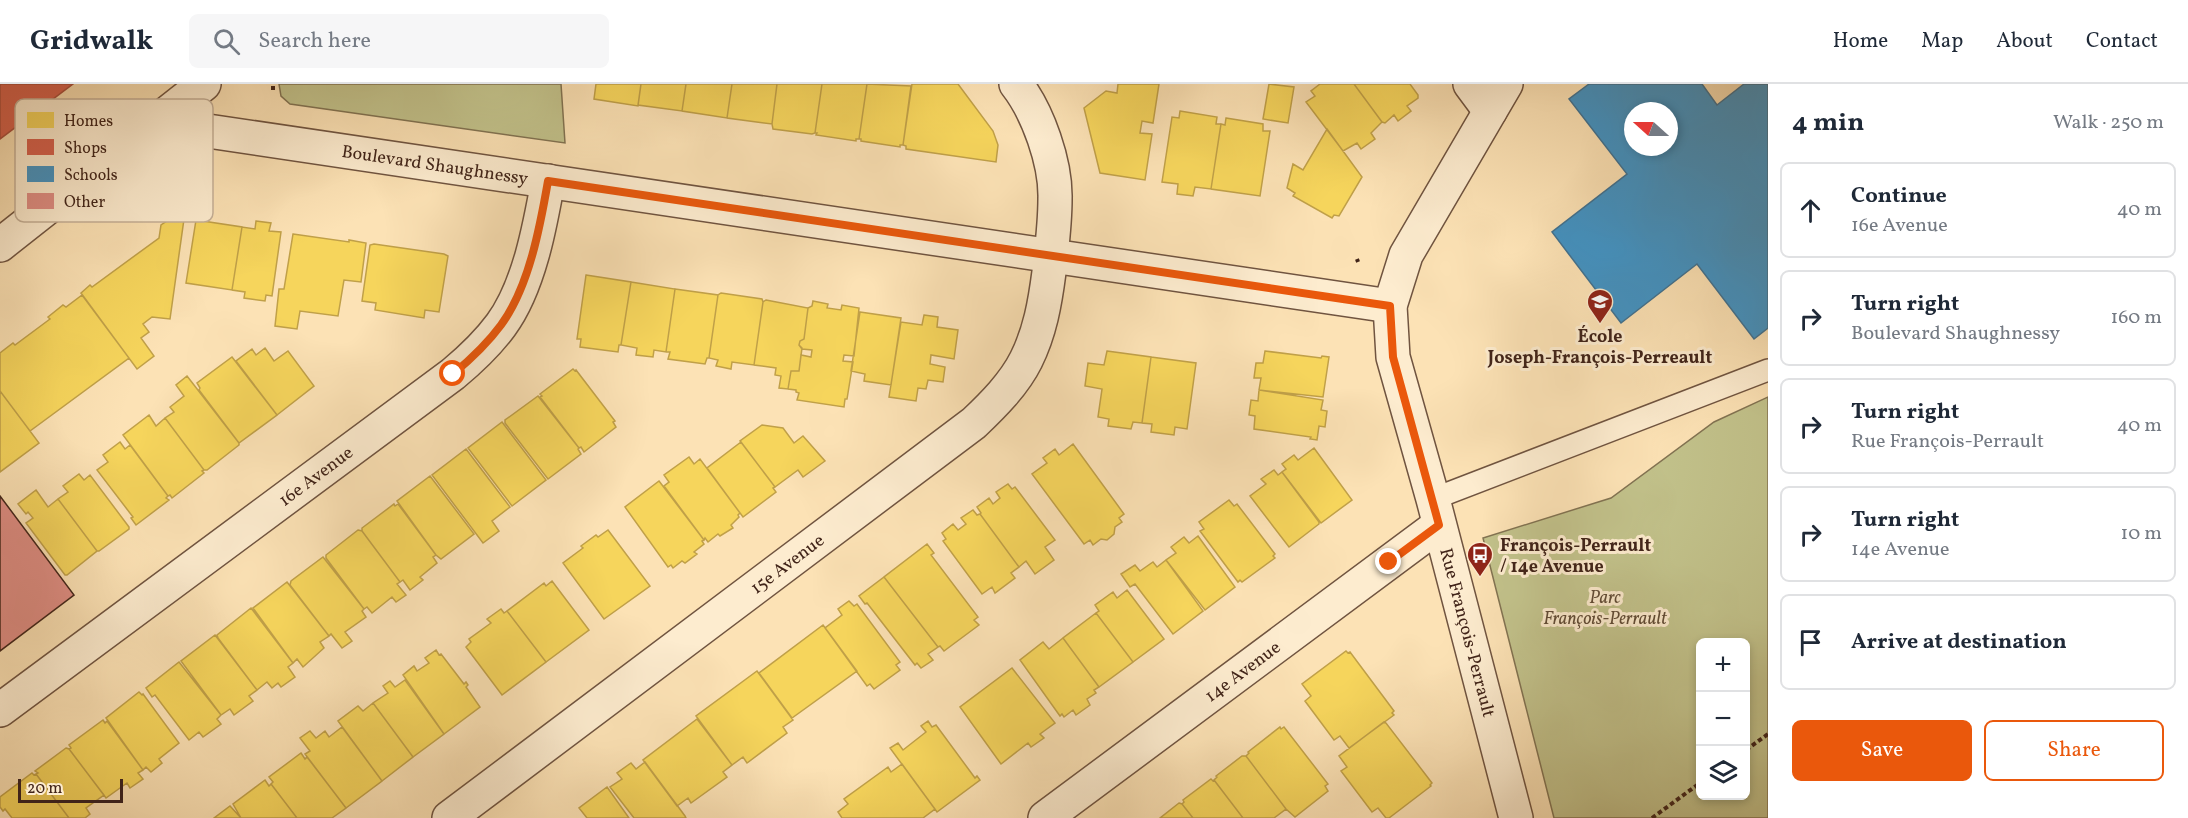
<!DOCTYPE html>
<meta charset="utf-8">
<style>
:root{--surface:#fff;--page:#f6f6f7;--text:#1f2937;--muted:#747a83;--line:#e0e1e3;--accent:#ea580c}
body{margin:0;font-family:Vollkorn,serif;background:var(--page);color:var(--text)}
.controls{position:absolute;right:18px;bottom:18px;display:grid;overflow:hidden;border-radius:9px;box-shadow:0 3px 9px #0003}
.controls button{width:54px;height:54px;display:grid;place-items:center;padding:0;border:0;border-bottom:2px solid var(--line);background:var(--surface);color:var(--text);font:30px sans-serif}
.compass{position:absolute;left:1624px;top:18px;width:54px;height:54px;border-radius:50%;background:var(--surface);box-shadow:0 3px 9px #0003;rotate:291deg}
.scale{position:absolute;left:18px;bottom:15px;width:105px;box-sizing:border-box;padding-left:6px;border:3px solid #412419;border-top:0;font-size:16px;line-height:21px;white-space:nowrap;color:#412419;-webkit-text-stroke:4px #fdeccf;paint-order:stroke}
.stop{position:absolute;width:18px;height:18px;margin:-14px;border:4px solid #ea580c;border-radius:50%;background:#fff}
.stop.end{background:#ea580c;border-color:#fff;box-shadow:0 2px 6px #0008}
.list{margin:0;padding:0;list-style:none}
h2{display:flex;justify-content:space-between;align-items:center;height:78px;margin:0;padding:0 24px;font-size:26px}
h2 small{font-size:20px;font-weight:400;color:var(--muted)}
.list li{display:grid;grid-template-columns:39px 1fr auto;gap:18px;align-items:center;box-sizing:border-box;height:96px;margin:0 12px 12px;padding:0 12px;border:2px solid var(--line);border-radius:9px}
.list b{display:block;font-size:22px;white-space:nowrap}
.list p{margin:0;font-size:20px;white-space:nowrap;color:var(--muted)}
.list em{font-size:20px;font-style:normal;color:var(--muted)}
.actions{display:flex;gap:12px;padding:18px 24px}
.actions a{flex:1;padding:14px 0;border:2px solid var(--accent);border-radius:9px;text-align:center;font-size:21px;color:var(--accent)}
.actions .main{background:var(--accent);color:#fff}
.icon{flex:none;width:33px;height:33px;fill:none;stroke:currentColor;stroke-width:2;stroke-linecap:round;stroke-linejoin:round}
.map{position:relative;flex:none;width:1768px;height:734px;overflow:hidden}
header{display:flex;align-items:center;gap:36px;box-sizing:border-box;height:84px;padding:0 30px;background:var(--surface);border-bottom:2px solid var(--line)}
header strong{font-size:28px}
nav{display:flex;gap:33px;margin-inline-start:auto;font-size:21px}
.search{width:420px;height:54px;background:var(--page);display:flex;align-items:center;gap:15px;box-sizing:border-box;padding:0 21px;border-radius:9px;color:var(--muted);font-size:22px}
main{display:flex}
aside{flex:1;background:var(--surface)}
.map>svg:first-child{display:block}
.green{fill:#c2c28b;stroke:#827352;stroke-width:1.5;fill-rule:evenodd}
.homes{fill:#f6d55c;stroke:#c0a048;stroke-width:1.5}
.shops{fill:#d6604d;stroke:#a94e3d;stroke-width:1.5}
.schools{fill:#4393c3;stroke:#427290;stroke-width:1.5;fill-rule:evenodd}
.building{fill:#df8d84;stroke:#412419;stroke-width:1.5}
.lines{fill:none;stroke-linecap:round;stroke-linejoin:round}
.lane-casing{stroke:#705440;stroke-width:24}
.street-casing{stroke:#705440;stroke-width:36}
.path{stroke:#412419;stroke-width:4;stroke-dasharray:4.5 3;stroke-linecap:butt}
.lane{stroke:#fdeccf;stroke-width:21}
.street{stroke:#fdeccf;stroke-width:33}
.route{stroke:#ea580c;stroke-width:8}
.labels{text-anchor:middle;stroke-width:6;stroke-linejoin:round;paint-order:stroke}
.street-label{font-size:18px;fill:#412419;stroke:#fdeccf}
.poi-label{font-size:18px;font-weight:bold;fill:#412419;stroke:#fdeccf}
.park-label{font-size:18px;font-style:italic;fill:#614c36;stroke:#fdeccf}
.key{fill:#fdeccf;stroke:#c5b098;stroke-width:1.5}
.key-label{font-size:16px;fill:#412419}
</style>
<header>
<strong>Gridwalk</strong>
<div class="search"><svg class="icon" aria-label="search" viewBox="0 0 24 24"><circle cx="10" cy="10" r="6"/><path d="M15 15l6 6"/></svg>Search here</div>
<nav><a>Home</a><a>Map</a><a>About</a><a>Contact</a></nav>
</header>
<main>
<div class="map">
<svg width="1768" height="734" viewBox="0 0 1768 734">
<rect width="100%" height="100%" fill="#fce2b5"/>
<filter id="stains"><feTurbulence type="fractalNoise" baseFrequency=".00333" numOctaves="4"/><feColorMatrix values="0 0 0 0 .2 0 0 0 0 .09 0 0 0 0 .02 0 0 0 .5 -.17"/></filter>
<radialGradient id="worn" r=".72"><stop offset=".6" stop-color="#630" stop-opacity="0"/><stop offset="1" stop-color="#630" stop-opacity=".3"/></radialGradient>
<path class="green" d="M279,0H561L565,59L290,20L281,12Z
M1768,313V734H1554L1483,454L1611,414L1714,338ZM1746,558V712H1700V558Z"/>
<path class="homes" d="M596,0H641L638,22L594,15Z
M641,0H686L682,27L638,21Z
M686,0H732L727,34L682,27Z
M732,0H777L772,40L727,34Z
M777,0H822L815,49L812,50L773,45L772,40Z
M822,0H867L859,55H856V57L816,51L817,49H815Z
M867,0L911,2L903,61H900V63L861,57V55H859Z
M912,0H958L993,47L998,61L996,78L906,65V62L903,61Z
M1118,0H1159L1153,39L1142,37L1140,49L1152,50L1145,96L1100,89L1084,24L1106,7L1117,9Z
M1269,0L1294,3L1288,39L1263,35Z
M1320,0H1354L1382,38L1371,49L1375,55L1361,65L1357,59L1343,67L1306,18L1315,12L1311,7Z
M1354,0H1410L1418,11V14L1407,22L1411,27L1398,37L1394,31L1385,39L1382,38Z
M1180,27L1217,33L1216,40H1221L1211,105L1195,103L1193,112L1177,110L1178,100L1162,98L1172,33L1179,34Z
M1226,34L1263,40V47H1270L1260,112L1211,105L1221,40L1225,41Z
M1327,45L1362,93L1339,132L1334,131L1332,134L1293,112L1295,109L1287,104L1293,80L1303,86Z
M173,133L184,135L170,235L152,233L143,240L149,248L141,254L154,272L137,285L81,209L90,201L92,203L159,154L161,141Z
M196,136L242,143L232,206L186,199Z
M256,137L271,139L269,147L281,148L272,212L266,211L265,217L244,214L245,208L232,206L242,143L255,145Z
M293,150L349,158V156L366,159L361,198L344,196L338,232L300,227L297,245L275,242L279,205H284Z
M374,160L444,170L448,172L439,228L425,226L424,234L375,226L376,219L362,217L370,161Z
M586,191L631,198L621,261H619L618,268L580,263L581,255H577Z
M631,198L675,205L666,268L654,266L653,273L636,271L637,264L621,261Z
M675,205L718,211L709,274H707L705,280L668,275L670,268H666Z
M721,209L762,215L763,218L754,281L732,278L731,285L716,282L718,276L709,274L718,211Z
M82,211L129,274L30,347L0,307V269L13,259L15,261L50,235L48,233L63,221L66,223Z
M766,216L808,224L804,255L800,257L799,261L802,264L799,287H791L788,305L779,304L781,292L775,291L776,284L754,281L763,218Z
M813,217L828,220L827,224L841,226L842,221L859,224L854,272L844,271L843,277L853,278L847,315H845L844,323L797,316L799,309L796,308V306L788,305L791,287H799L801,271L811,273L812,266L802,265L799,261L800,257L804,255L808,224L812,222Z
M860,228L901,234L891,301L864,297L865,290L851,287Z
M924,231L938,233L937,243L958,246L954,275L931,271L930,280L945,283L943,298L928,296L926,305L918,304L916,317L889,313L901,238L922,241Z
M265,264L274,277L288,267L314,302L277,331L236,277L252,265L256,271Z
M1107,267L1151,273L1142,339L1133,338L1131,345L1108,342L1109,335L1098,333L1102,305L1085,302L1088,279L1104,281Z
M1265,267L1321,274L1322,272L1329,273L1323,313L1259,306L1261,294H1254L1256,279H1263Z
M232,273L277,331L239,359L199,306L200,304L197,299Z
M1151,273L1196,279L1187,345L1175,343L1174,351L1151,348L1152,340L1142,339Z
M573,285L575,287L576,286L615,337L613,338L616,343L584,368L581,363L579,364L540,313L542,312L540,310Z
M187,292L239,359V361L207,386H204L165,334L174,328L170,323L184,312L176,301Z
M1259,306L1323,316L1321,326L1327,327L1325,343L1319,342L1317,356L1310,355L1311,353L1254,345L1255,332L1249,331L1251,316L1258,317Z
M0,307L39,359L0,388Z
M538,312L579,364L578,365L581,370L548,395L505,339V336Z
M149,331L156,342L165,334L204,386L202,387L204,389L172,414L170,411L168,412L123,351Z
M502,338L546,396L512,422L468,364Z
M762,341L783,344L794,359L803,352L825,377L803,393L798,386L775,403L740,357Z
M120,358L125,365L130,361L168,412L166,414L169,416L136,441L131,434L133,433L97,386L108,378L103,371Z
M741,358L775,403L773,404L776,408L743,433L707,384Z
M1073,360L1124,430L1119,434L1122,438L1115,443L1114,450L1107,456L1101,455L1093,461L1090,456L1084,460L1032,390L1047,379L1043,374L1055,365L1059,371Z
M1314,364L1352,416L1321,439L1282,388L1286,385L1282,380L1294,371L1298,376Z
M466,365L510,423L492,437L499,447L483,459L432,391Z
M689,373L694,380L700,375L740,429L738,431L739,433L731,441L733,444L720,452L718,450L708,458L705,454L704,456L664,402L669,398L664,391Z
M1274,386L1278,391L1282,388L1319,438V440L1289,463L1250,412L1266,400L1261,395Z
M79,390L84,396L90,391L129,443V445L99,467H97L58,415L68,408L63,402Z
M430,392L474,450L441,475L436,471L397,417Z
M659,397L704,456L702,457L704,460L694,468L697,470L685,479L682,477L673,484L671,481L668,483L625,423Z
M1008,400L1012,405L1015,403L1055,456L1045,463L1054,476L1035,490L1026,477L1019,483L980,430L981,429L977,423L989,414L993,420L1000,414L996,408Z
M36,406L48,423L58,415L97,467L67,491H65L26,439L33,434L28,428L26,430L18,420Z
M1229,416L1234,422L1237,420L1275,470L1273,472L1275,474L1242,498L1240,496L1238,498L1200,447L1204,445L1199,438Z
M394,420L395,422L398,420L436,471L433,473L437,479L420,493L423,496L410,506L403,496L400,498L362,447V444Z
M973,426L977,431L980,430L1019,483L1011,489L1015,494L995,509L992,503L982,510L943,457L946,455L942,449L953,440L958,446L966,440L961,434Z
M358,446L362,447L400,498L397,500L406,511L396,518L392,513L372,529L367,523L364,525L326,474V471Z
M608,446L650,502L604,535L563,479L583,464L581,462L596,451L598,453Z
M1198,452L1235,503L1205,526L1166,476L1176,469L1171,463L1184,453L1189,459Z
M927,460L934,469L931,471L978,533L974,536L979,541L944,567L940,562L938,563L884,493Z
M323,473L364,525L362,527L366,533L345,548L352,557L342,564L331,550L329,552L290,501L291,497Z
M1166,476L1203,527L1173,550L1135,500L1130,503L1121,490L1135,481L1140,487L1153,478L1157,483Z
M884,493L938,563L928,570L933,576L921,584L917,579L915,581L867,519L865,520L859,512Z
M552,497L589,546L546,578L507,527L544,499L546,502Z
M287,498L329,552L320,558L324,564L303,583L297,575L293,579L253,524Z
M1127,506L1164,555L1133,578L1096,529L1099,527L1095,521L1113,508L1117,514Z
M849,517L854,522L857,520L900,578L896,581L900,586L874,605L870,600L867,602L825,544L842,531L838,525Z
M251,524L293,579L288,583L295,593L281,603L278,599L272,604L267,598L257,606L218,554L217,551Z
M501,525L504,529L507,527L546,578L502,611L466,563L471,558L469,555L491,539L487,535Z
M1096,529L1133,578L1099,603L1063,554Z
M823,541L857,587L792,634L759,589Z
M215,551L257,606L249,612L253,617L234,631L230,625L221,631L181,577Z
M1063,554L1099,603L1094,606L1096,609L1087,615L1090,621L1076,631L1073,626L1064,633L1062,630L1060,632L1020,576L1043,558L1049,565Z
M436,566L439,571L441,570L464,600L466,598L468,601L466,603L480,623L444,650L403,591L414,582L417,587L429,579L425,574Z
M1346,567L1348,569L1350,568L1394,627L1392,629L1394,631L1349,664L1340,652L1334,656L1305,617L1311,612L1302,600Z
M179,578L221,631L217,635L221,640L203,653L199,648L189,656L155,611L152,613L146,604Z
M1012,584L1055,639L1040,650L1044,654L1031,663L1028,659L1001,680L960,623Z
M757,587L793,636L783,643L787,649L747,679L743,673L732,681L696,632Z
M405,596L444,650L413,673L373,619L388,609L383,602L390,597L395,603Z
M139,608L142,611L143,610L179,659L159,675L162,679L151,688L146,683L143,686L106,634Z
M373,619L413,673L382,697L338,637L358,622L363,627Z
M697,635L732,681L723,688L727,693L691,719L688,714L677,722L643,676Z
M103,636L105,639L107,637L143,686L138,689L143,695L130,704L127,699L106,714L69,665L71,664L69,661Z
M928,637L932,643L936,641L975,694L977,692L980,696L937,728L890,664L898,659L903,666L926,648L921,642Z
M1384,638L1386,639L1432,699L1430,701L1431,702L1389,734H1386L1378,724L1372,728L1341,687L1347,683L1339,672Z
M342,643L382,697L346,724L305,670L310,667L300,654L310,647L316,654L325,647L329,653Z
M1280,643L1281,645L1284,643L1328,700L1325,702L1328,707L1295,733L1286,725L1246,672L1249,669L1248,668Z
M66,664L69,665L104,711L86,724L90,730L85,734H69L36,690L38,689L35,687Z
M301,669L305,675L307,673L346,724L332,734H297L271,700L273,698L269,693Z
M1242,672H1246L1286,725L1274,734H1243L1214,696L1217,693L1216,692Z
M645,678L685,732L686,734H634L610,703L622,695L617,689L631,679L636,685Z
M902,680L935,725L923,734H842L838,728L848,720L844,715L888,683L891,688Z
M32,689L34,691L36,690L69,734H12L5,725L3,727L0,723V713Z
M1211,695L1213,697L1214,696L1243,734H1193L1182,720L1184,718L1183,716Z
M265,696L269,702L271,700L297,734H241L233,720Z
M607,703L629,734H587L579,724Z
M1179,719L1182,720L1193,734H1160Z
M230,722L241,734H214Z"/>
<path class="shops" d="M0,0H73L0,55Z"/>
<path class="schools" d="M1589,0H1702L1717,21L1744,0H1768V244L1754,255L1697,180L1621,239L1552,148L1627,90L1569,15ZM1633,27H1669V63H1633Z"/>
<path class="building" d="M0,412L74,511L0,567Z"/>
<g class="lines">
<defs>
<path id="lane" d="M1433,415L1768,286"/>
<g id="street">
<path d="M1470,0L1490,27"/>
<path id="s1" d="M1506,0L1406,171L1390,222L1393,273L1433,415L1516,734"/>
<path id="s2" d="M154,39L1390,222"/>
<path d="M0,161L204,0"/>
<path id="s3" d="M0,626L453,290C471,275 487,260 501,241C529,203 540,142 548,97"/>
<path id="s4" d="M449,734L974,339C993,321 1014,300 1026,276C1040,248 1045,219 1049,188C1052,164 1055,139 1055,115C1056,79 1038,28 1016,0"/>
<path id="s5" d="M1045,734L1439,441"/>
</g>
</defs>
<use href="#lane" class="lane-casing"/>
<use href="#street" class="street-casing"/>
<path class="path" d="M271,4H275
M1357,175L1358,178
M1746,666L1768,650
M1652,734L1700,699"/>
<use href="#lane" class="lane"/>
<use href="#street" class="street"/>
</g>
<g class="lines">
<path class="route" d="M453,290C471,275 487,260 501,241C529,203 540,143 548,97L1390,222L1393,273L1439,441L1389,478"/>
</g>
<defs>
<symbol id="school-pin" viewBox="-11 -11 22 30"><path d="M0 17L-7.5 6A9.5 9.5 0 1 1 7.5 6Z" fill="#8f2418" stroke="#fdeccf"/><path d="M0-5L7-2L0 1L-7-2ZM-4 1L0 2.5L4 1V4Q0 6-4 4Z" fill="#fff"/></symbol>
<symbol id="bus-pin" viewBox="-11 -11 22 30"><path d="M0 17L-7.5 6A9.5 9.5 0 1 1 7.5 6Z" fill="#8f2418" stroke="#fdeccf"/><path d="M-5-6H5V4H4V6H2V4H-2V6H-4V4H-5ZM-3.5-4V0h7V-4ZM-3.5 1.2v1.5H-2V1.2ZM2 1.2v1.5H3.5V1.2Z" fill="#fff"/></symbol>
</defs>
<g fill-rule="evenodd">
<use href="#school-pin" x="1585" y="203" width="30" height="40"/>
<use href="#bus-pin" x="1465" y="456" width="30" height="40"/>
</g>
<g class="labels">
<g class="street-label">
<text dy="6" stroke="none"><textPath href="#s2" startOffset="284">Boulevard Shaughnessy</textPath></text>
<text dy="6" stroke="none"><textPath href="#s3" startOffset="393">16e Avenue</textPath></text>
<text dy="6" stroke="none"><textPath href="#s4" startOffset="423">15e Avenue</textPath></text>
<text dy="6" stroke="none"><textPath href="#s1" startOffset="588">Rue François-Perrault</textPath></text>
<text dy="6" stroke="none"><textPath href="#s5" startOffset="246">14e Avenue</textPath></text>
</g>
<g class="poi-label">
<text x="1600" y="258">École<tspan x="1600" dy="21">Joseph-François-Perreault</tspan></text>
<text x="1500" y="467" text-anchor="start">François-Perrault<tspan x="1500" dy="21">/ 14e Avenue</tspan></text>
</g>
<g class="park-label">
<text x="1605" y="519">Parc<tspan x="1605" dy="21">François-Perrault</tspan></text>
</g>
</g>
<rect x="15" y="15" width="198" height="123" rx="9" class="key"/>
<rect x="27" y="28" width="27" height="16" fill="#f6d55c"/>
<rect x="27" y="55" width="27" height="16" fill="#d6604d"/>
<rect x="27" y="82" width="27" height="16" fill="#4393c3"/>
<rect x="27" y="109" width="27" height="16" fill="#df8d84"/>
<g class="key-label">
<text x="64" y="42">Homes</text>
<text x="64" y="69">Shops</text>
<text x="64" y="96">Schools</text>
<text x="64" y="123">Other</text>
</g>
<rect width="100%" height="100%" filter="url(#stains)"/>
<rect width="100%" height="100%" fill="url(#worn)"/>
</svg>
<div class="controls">
<button>+</button>
<button>−</button>
<button><svg class="icon" aria-label="layers" viewBox="0 0 24 24"><path d="M12 4l9 5-9 5-9-5zM3 14l9 5 9-5"/></svg></button>
</div>
<svg class="compass" viewBox="-18 -18 36 36"><path d="M0-13l5 13h-10z" fill="#e53935"/><path d="M0 13l5-13h-10z" fill="#747a83"/></svg>
<div class="scale">20 m</div>
<div class="stop" style="left:453px;top:290px"></div>
<div class="stop end" style="left:1389px;top:478px"></div>
</div>
<aside>
<h2>4 min<small>Walk · 250 m</small></h2>
<ul class="list">
<li><svg class="icon" aria-label="ahead" viewBox="0 0 24 24"><path d="M12 20V5M6 11l6-6 6 6"/></svg><div><b>Continue</b><p>16e Avenue</p></div><em>40 m</em></li>
<li><svg class="icon" aria-label="right" viewBox="0 0 24 24"><path d="M7 20v-9h11M14 6l5 5-5 5"/></svg><div><b>Turn right</b><p>Boulevard Shaughnessy</p></div><em>160 m</em></li>
<li><svg class="icon" aria-label="right" viewBox="0 0 24 24"><path d="M7 20v-9h11M14 6l5 5-5 5"/></svg><div><b>Turn right</b><p>Rue François-Perrault</p></div><em>40 m</em></li>
<li><svg class="icon" aria-label="right" viewBox="0 0 24 24"><path d="M7 20v-9h11M14 6l5 5-5 5"/></svg><div><b>Turn right</b><p>14e Avenue</p></div><em>10 m</em></li>
<li><svg class="icon" aria-label="arrive" viewBox="0 0 24 24"><path d="M6 21V4h12l-3 4 3 4H6"/></svg><div><b>Arrive at destination</b></div></li>
</ul>
<div class="actions"><a class="main">Save</a><a>Share</a></div>
</aside>
</main>
